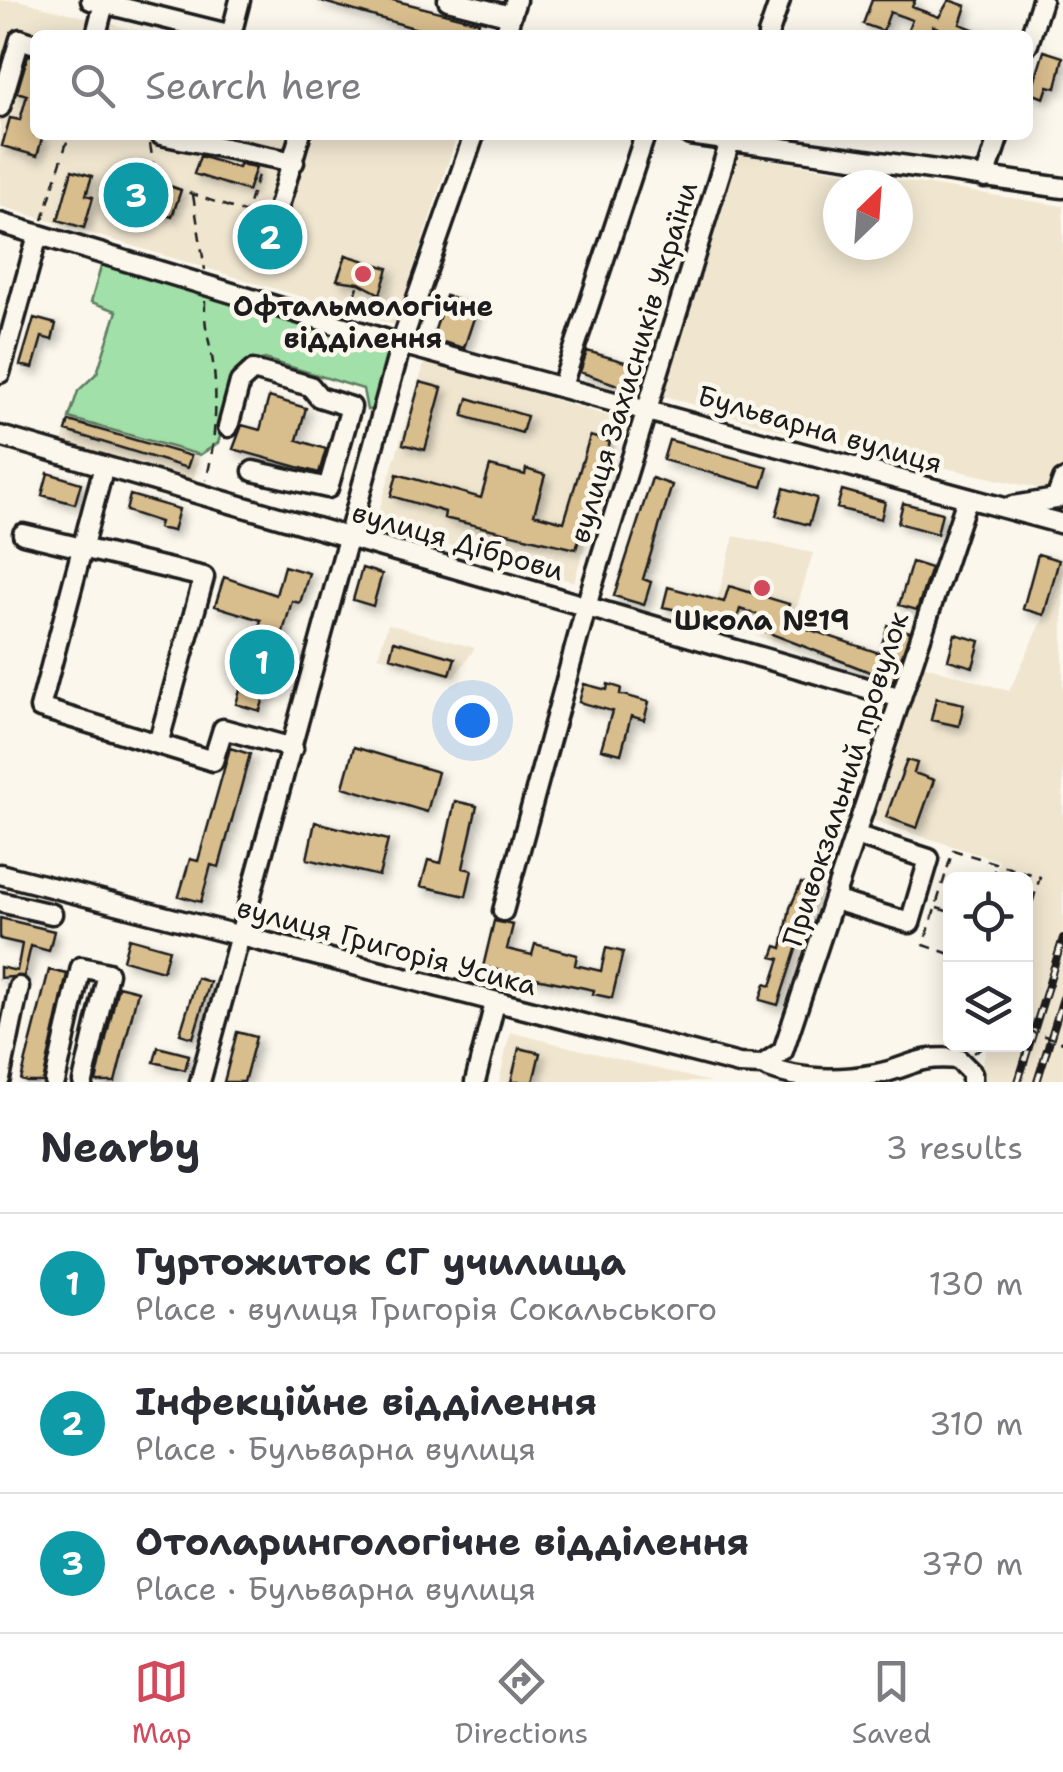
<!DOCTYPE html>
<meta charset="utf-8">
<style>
:root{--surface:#fff;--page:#f7f7f7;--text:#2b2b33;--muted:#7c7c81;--line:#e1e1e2;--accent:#d1495b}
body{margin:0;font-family:"Shantell Sans",sans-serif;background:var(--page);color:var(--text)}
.controls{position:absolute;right:30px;bottom:30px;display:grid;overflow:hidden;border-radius:15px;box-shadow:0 5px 25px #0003}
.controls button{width:90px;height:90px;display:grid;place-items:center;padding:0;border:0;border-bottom:2px solid var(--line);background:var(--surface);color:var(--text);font:50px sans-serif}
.compass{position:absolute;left:823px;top:170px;width:90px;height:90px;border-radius:50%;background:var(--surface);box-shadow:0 5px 25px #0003;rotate:25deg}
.you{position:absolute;left:472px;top:720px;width:35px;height:35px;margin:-25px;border:8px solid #fff;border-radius:50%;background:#1a73e8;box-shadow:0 0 0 15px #1a73e833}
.badge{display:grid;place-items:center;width:65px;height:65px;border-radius:50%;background:var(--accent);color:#fff;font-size:32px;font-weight:700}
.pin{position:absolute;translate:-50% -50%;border:5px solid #fff;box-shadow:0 2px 10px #0006}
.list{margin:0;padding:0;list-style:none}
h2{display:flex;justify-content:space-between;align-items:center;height:130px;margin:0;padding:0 40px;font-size:42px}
h2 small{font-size:32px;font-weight:400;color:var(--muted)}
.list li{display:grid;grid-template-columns:65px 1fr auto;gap:30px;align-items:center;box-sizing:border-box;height:140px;padding:0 40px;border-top:2px solid var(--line)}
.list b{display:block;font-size:38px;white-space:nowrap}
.list p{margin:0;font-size:32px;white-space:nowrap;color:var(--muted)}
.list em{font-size:32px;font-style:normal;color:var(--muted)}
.icon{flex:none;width:55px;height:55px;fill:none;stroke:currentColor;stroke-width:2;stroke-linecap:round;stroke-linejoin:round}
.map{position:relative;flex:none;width:1063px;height:1082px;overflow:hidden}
.search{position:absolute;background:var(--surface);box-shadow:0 5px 25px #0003;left:30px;right:30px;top:30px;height:110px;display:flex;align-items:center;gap:25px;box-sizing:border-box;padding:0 35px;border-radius:15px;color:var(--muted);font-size:38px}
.sheet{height:550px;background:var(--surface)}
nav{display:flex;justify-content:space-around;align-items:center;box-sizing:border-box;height:140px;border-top:2px solid var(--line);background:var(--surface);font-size:28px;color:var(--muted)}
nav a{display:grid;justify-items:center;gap:5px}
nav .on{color:var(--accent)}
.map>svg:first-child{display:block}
.built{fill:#f0e6d0;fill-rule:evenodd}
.green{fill:#a1e0a9;stroke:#5e7e62;stroke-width:2.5}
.building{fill:#d8bd8d;stroke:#1c1c1c;stroke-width:2.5;filter:url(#shadow)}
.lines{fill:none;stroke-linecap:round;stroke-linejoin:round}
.minor-casing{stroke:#1c1c1c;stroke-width:25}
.path{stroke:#1c1c1c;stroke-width:2.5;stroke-dasharray:10 8;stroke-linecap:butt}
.minor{stroke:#fbf7ec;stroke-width:18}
.rail-casing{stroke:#1c1c1c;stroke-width:8}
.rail{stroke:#fbf7ec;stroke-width:4;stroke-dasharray:11;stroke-linecap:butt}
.path-bridge{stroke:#1c1c1c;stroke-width:2.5;stroke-dasharray:10 8;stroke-linecap:butt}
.poi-dot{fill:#d1495b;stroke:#fbf7ec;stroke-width:4}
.labels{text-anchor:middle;stroke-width:9;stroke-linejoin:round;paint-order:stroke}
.poi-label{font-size:28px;font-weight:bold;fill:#1c1c1c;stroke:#fbf7ec}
.street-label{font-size:28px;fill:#1c1c1c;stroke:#fbf7ec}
</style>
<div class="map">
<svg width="1063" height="1082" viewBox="0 0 1063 1082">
<defs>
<filter id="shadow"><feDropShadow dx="5" dy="5" stdDeviation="5" flood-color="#0004"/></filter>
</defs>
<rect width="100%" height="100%" fill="#fbf7ec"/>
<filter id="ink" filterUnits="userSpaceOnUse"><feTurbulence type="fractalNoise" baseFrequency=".01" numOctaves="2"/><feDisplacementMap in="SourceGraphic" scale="20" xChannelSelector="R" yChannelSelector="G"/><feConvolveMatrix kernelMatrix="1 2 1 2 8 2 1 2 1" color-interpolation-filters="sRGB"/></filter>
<g filter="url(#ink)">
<path class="built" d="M0,0H18L154,35H35V135H457L395,325L0,206Z
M734,154L1063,206V494L794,434L661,395ZM838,185H898V245H838Z
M425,361L622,420L574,582L375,523Z
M69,418L200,455L192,485L61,446Z
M734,536L813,553L786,644L711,623Z
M1063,555V1082H976L988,1045L1026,1044V879H994L999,861L868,819L919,664L1009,691L1049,607Z
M388,624L475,648L454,678L378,656Z
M510,1032L710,1082H499Z"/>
<path class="green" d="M102,263L387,348L390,355L375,409L367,410L363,389L265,359L243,364L218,443L200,455L69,418L78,391L97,373L117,311L91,302Z"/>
<path class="building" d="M317,0H393L479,22L475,35H438Z
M872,0H915L912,7L939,17L949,0L966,6L960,24L988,35H957L933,26L929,35H906L912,20L890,12L883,31L863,24Z
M1044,51L1063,57L1056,88L1048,86L1044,98L1031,93Z
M28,55L35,56V135H43L37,156L2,146L10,118L20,120L27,95L17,92Z
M200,156L238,168L239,164L256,167L248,191L194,174Z
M72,170L92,176L86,195L93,197L84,228L58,220Z
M125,174L141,179L137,190L162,197L166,185L181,190L172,217L117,200Z
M250,213L263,217L271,231L299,230L290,259L241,245Z
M346,255L388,268L380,294L359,283L337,280Z
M446,296L478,306L464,348L432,339Z
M34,318L56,324L52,340L42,337L33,368L20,365Z
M587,351L639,366L632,390L580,372Z
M420,382L442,388L425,450L403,444Z
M269,397L306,408L297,440L326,449L319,473L233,449L242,425L260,430Z
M468,398L527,416L522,433L463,416Z
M69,421L191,456L187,468L66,431Z
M590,436L610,442L576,549L444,518L445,512L391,496L397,474L481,498L490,466L525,475L526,469L545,475L534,514L564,522Z
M669,440L768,467L762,487L663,460Z
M48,473L81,483L75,504L42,495Z
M652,478L672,485L643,579L651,582L644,605L614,596Z
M784,488L817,498L809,525L776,516Z
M842,490L885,502L881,519L837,508Z
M130,495L179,509L173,531L158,528L160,522L126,511Z
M903,503L942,513L937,534L898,523Z
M1038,554L1059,560L1044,615L1023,609Z
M912,562L931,568L917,610L899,605Z
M284,566L309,573L300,603L292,601L260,711L236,704L261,620L215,606L224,577L276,595Z
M362,568L382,574L373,606L353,600Z
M729,586L789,604L784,621L879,653L888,625L910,632L893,681L764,631L768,618L740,609L736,622L663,607L668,587L724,602Z
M955,634L980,641L973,667L948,660Z
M394,641L455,658L450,674L390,657Z
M584,684L607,690L608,684L621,688L620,694L649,702L644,720L631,716L621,754L601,749L612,711L579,702Z
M936,698L964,704L959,726L931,720Z
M354,747L438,772L427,812L343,787Z
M230,748L250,754L219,867L211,865L201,902L179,896L190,859L198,861Z
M907,760L917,763L914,773L934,780L917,828L886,817Z
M455,801L477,806L463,868L472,870L466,896L421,886L428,860L441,863Z
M315,822L388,840L379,876L307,859Z
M801,883L816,888L778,1005L760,1000L765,984L771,986L780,959L772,957L776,946L782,948L790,908Z
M0,918L54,931L49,951L31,946L24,976L0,978V967L17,971L22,944L0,939Z
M494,921L513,925L507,949L532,955L535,944L577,955L575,965L601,971L606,948L623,952L612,998L593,994L594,990L483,967Z
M129,938L169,949L163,971L123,960Z
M49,970L67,974L43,1082H27L21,1080Z
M197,978L210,982L193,1038L180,1034Z
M118,986L138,991L115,1082H96Z
M237,1032L256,1037L244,1082H224Z
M158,1047L189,1055L185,1070L154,1062Z
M519,1048L540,1053L533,1082H511Z"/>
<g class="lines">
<defs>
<path id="minor" d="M91,0L232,35
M448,0L511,16
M96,35L104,3
M231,35L240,0
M505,35L516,0
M768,35L780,0
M1028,44L1042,0
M0,107L20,39L35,44
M161,135L294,162
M690,135L1063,188
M985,178L999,135
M275,219L300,135
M0,223L401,344L1063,524
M0,373L38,235
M562,386L645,135
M228,427L240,382L253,370L310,386L319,397L351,407L328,488L253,471
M0,436L901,698
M104,466L40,708L213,761L223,729L293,748
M1013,506L1056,499L1063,480
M23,534L204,577L158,744
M0,874L739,1064L762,1065L783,1051L967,499
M834,900L910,923L929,859L855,835
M0,902L52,914
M503,911L590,593L732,135
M762,1065C797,1081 837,1081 876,1074C911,1068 914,1055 958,1059L972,1073V1082
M0,1079L19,987
M55,1082L81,967L108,973L83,1082
M200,1082L401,344L474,135
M475,1082L495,1003"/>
</defs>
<use href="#minor" class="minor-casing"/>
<path class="path" d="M150,144L156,181L246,213L259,172
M193,195L205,270
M43,220L69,135
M205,301C204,332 209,335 213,363C218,394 215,450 206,480
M350,313L359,283
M991,879L996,865
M937,908L950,912
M950,954L924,945L953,850L1040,877L1026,924
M974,1053L986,1044"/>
<use href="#minor" class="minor"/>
<defs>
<path id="rail" d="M1018,1082L1063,938
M1037,1082L1063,998"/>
</defs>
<use href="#rail" class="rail-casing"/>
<use href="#rail" class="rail"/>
<path class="path-bridge" d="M1026,1030L1063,1042"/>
</g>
</g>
<g class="poi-dot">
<circle cx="363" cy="274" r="10"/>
<circle cx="762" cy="588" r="10"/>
</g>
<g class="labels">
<g class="poi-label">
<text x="363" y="316">Офтальмологічне<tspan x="363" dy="32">відділення</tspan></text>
<text x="762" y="630">Школа №19</text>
</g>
<g class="street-label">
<text transform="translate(633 362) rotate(-73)" y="10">вулиця Захисників України</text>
<text transform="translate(820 429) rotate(16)" y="10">Бульварна вулиця</text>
<text transform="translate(458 541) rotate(16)" y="10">вулиця Діброви</text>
<text transform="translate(845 779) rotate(-72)" y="10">Привокзальний провулок</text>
<text transform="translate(387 946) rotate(15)" y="10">вулиця Григорія Усика</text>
</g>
</g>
</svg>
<div class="controls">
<button><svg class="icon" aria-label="locate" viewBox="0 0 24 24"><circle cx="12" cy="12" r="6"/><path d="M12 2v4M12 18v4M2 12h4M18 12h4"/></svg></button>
<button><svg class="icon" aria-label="layers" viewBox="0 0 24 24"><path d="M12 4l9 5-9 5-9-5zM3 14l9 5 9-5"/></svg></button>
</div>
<svg class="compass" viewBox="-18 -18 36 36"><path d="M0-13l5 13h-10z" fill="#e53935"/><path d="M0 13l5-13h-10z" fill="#7c7c81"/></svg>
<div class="you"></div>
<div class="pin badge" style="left:262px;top:662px;background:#0f9aa8">1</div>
<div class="pin badge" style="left:270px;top:237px;background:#0f9aa8">2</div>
<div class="pin badge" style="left:136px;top:195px;background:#0f9aa8">3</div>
<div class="search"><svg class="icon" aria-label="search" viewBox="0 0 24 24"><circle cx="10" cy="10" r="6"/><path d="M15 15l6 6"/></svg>Search here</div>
</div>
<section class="sheet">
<h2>Nearby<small>3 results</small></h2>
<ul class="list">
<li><span class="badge" style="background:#0f9aa8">1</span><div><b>Гуртожиток СГ училища</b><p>Place · вулиця Григорія Сокальського</p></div><em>130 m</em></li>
<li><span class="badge" style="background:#0f9aa8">2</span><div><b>Інфекційне відділення</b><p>Place · Бульварна вулиця</p></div><em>310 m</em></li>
<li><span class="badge" style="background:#0f9aa8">3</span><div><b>Отоларингологічне відділення</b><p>Place · Бульварна вулиця</p></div><em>370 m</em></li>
</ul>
</section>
<nav>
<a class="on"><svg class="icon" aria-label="map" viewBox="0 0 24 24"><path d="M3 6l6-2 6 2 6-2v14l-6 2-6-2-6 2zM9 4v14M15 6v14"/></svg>Map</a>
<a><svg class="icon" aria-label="directions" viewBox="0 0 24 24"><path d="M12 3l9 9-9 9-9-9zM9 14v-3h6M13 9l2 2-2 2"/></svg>Directions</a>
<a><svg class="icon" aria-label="saved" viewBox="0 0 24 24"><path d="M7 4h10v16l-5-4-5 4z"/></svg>Saved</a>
</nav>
